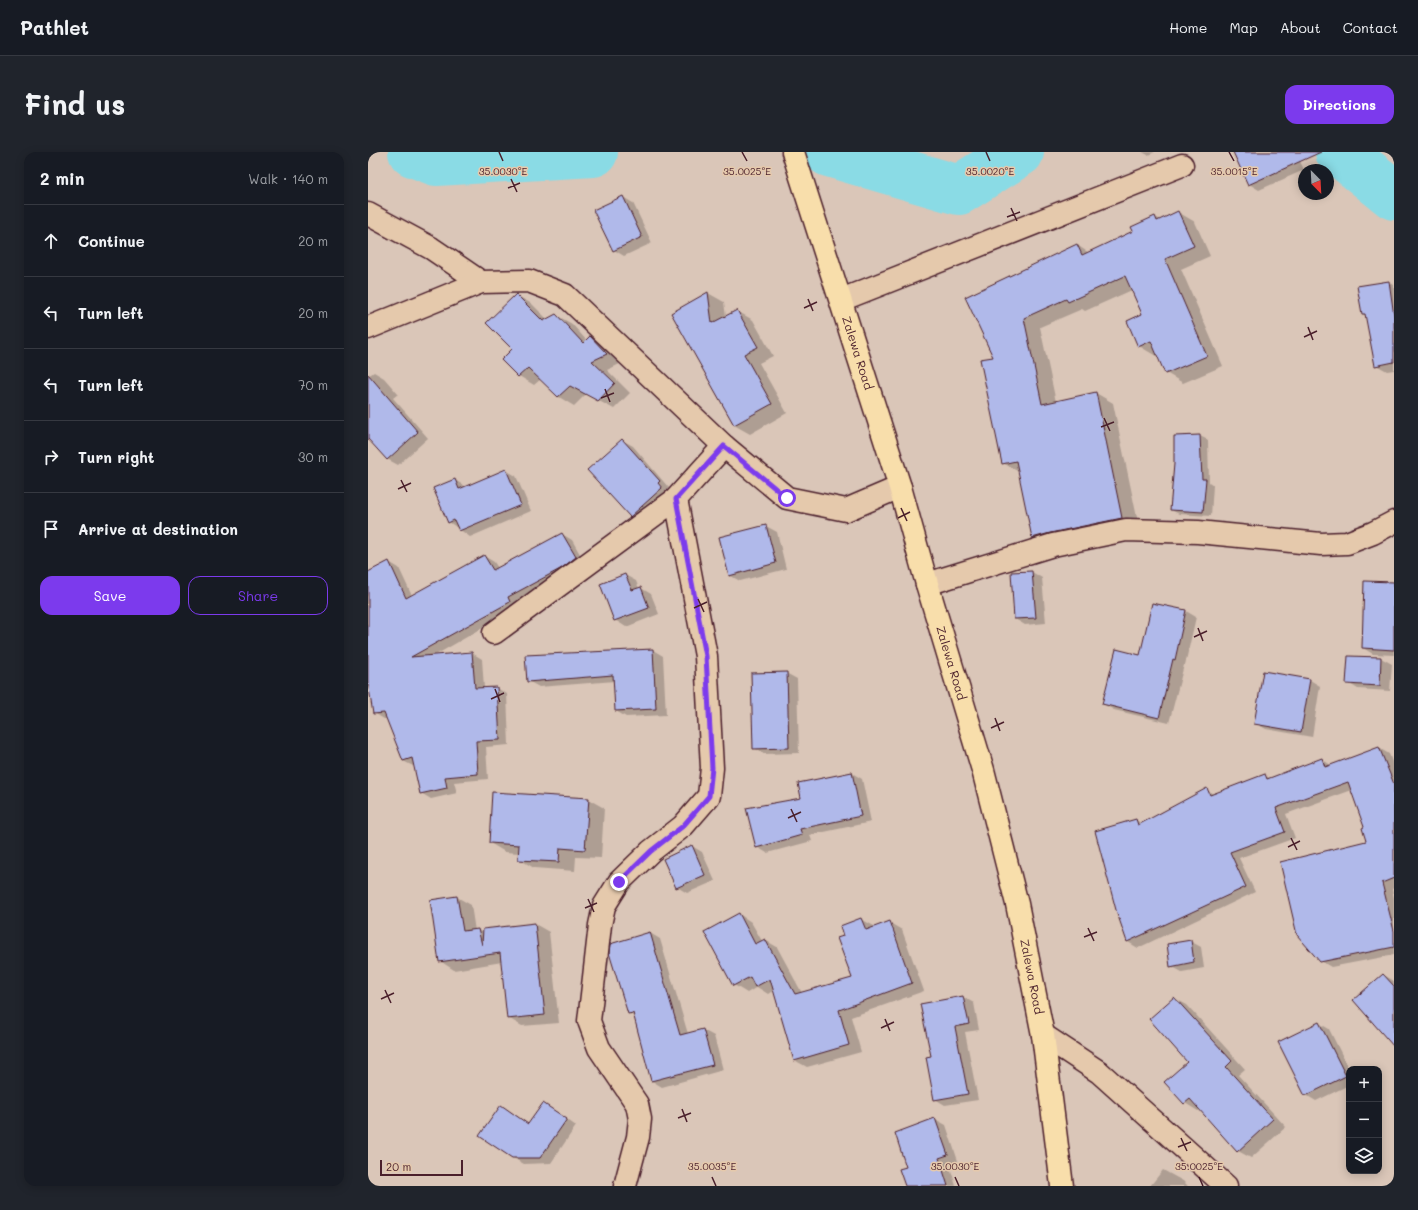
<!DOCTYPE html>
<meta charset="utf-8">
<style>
:root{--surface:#171b24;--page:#20242c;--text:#f1f3f6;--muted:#9ea1a6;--line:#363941;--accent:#7c3aed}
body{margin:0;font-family:Mali,sans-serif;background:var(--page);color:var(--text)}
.controls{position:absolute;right:12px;bottom:12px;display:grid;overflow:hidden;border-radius:8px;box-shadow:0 2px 10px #0003}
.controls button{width:36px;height:36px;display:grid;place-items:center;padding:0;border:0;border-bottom:1px solid var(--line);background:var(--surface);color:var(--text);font:20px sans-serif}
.compass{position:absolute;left:930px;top:12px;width:36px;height:36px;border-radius:50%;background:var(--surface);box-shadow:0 2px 10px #0003;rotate:156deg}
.scale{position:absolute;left:12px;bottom:10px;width:83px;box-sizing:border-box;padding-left:4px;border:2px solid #4a1f2b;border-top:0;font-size:11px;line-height:14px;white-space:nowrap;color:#4a1f2b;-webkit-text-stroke:3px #e5c9ac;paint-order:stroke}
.stop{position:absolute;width:12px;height:12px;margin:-9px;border:3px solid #7c3aed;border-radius:50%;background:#fff}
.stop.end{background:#7c3aed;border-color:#fff;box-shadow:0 1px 4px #0008}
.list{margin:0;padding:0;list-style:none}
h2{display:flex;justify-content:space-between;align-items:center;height:52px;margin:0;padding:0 16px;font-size:17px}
h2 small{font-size:13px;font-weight:400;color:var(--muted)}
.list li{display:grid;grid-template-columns:26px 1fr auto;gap:12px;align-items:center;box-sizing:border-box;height:72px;padding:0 16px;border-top:1px solid var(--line)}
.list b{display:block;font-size:15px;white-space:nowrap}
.list em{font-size:13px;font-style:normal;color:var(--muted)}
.actions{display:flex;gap:8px;padding:12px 16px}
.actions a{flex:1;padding:9px 0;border:1px solid var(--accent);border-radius:12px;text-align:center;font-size:14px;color:var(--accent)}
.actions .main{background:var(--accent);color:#fff}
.icon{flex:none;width:22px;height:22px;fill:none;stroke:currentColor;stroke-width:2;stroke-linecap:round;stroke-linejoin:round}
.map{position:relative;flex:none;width:1026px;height:1034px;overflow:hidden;border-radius:12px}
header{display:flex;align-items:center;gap:24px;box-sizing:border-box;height:56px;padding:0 20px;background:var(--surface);border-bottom:1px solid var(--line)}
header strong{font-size:19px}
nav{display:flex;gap:22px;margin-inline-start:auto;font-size:14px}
.intro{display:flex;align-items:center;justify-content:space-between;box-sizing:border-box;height:96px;padding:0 24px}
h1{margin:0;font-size:28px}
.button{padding:10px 18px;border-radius:12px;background:var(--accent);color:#fff;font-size:14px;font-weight:700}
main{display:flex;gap:24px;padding:0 24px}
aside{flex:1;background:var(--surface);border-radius:12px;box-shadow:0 2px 10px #0003}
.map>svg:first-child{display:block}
.shadow{fill:#0003}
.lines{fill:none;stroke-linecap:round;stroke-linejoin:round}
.river{stroke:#8adbe5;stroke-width:50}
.building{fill:#b0b9ea;stroke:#4a1f2b}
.street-casing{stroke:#4a1f2b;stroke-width:25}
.secondary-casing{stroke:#4a1f2b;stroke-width:25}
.highway-casing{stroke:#4a1f2b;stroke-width:25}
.street{stroke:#e5c9ac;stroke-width:22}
.secondary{stroke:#e5c9ac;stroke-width:22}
.highway{stroke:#f8deab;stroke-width:22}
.route{stroke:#7c3aed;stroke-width:5}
.ticks{fill:none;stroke:#4a1f2b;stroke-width:1.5}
.labels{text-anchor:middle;stroke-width:3;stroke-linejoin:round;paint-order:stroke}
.street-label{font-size:12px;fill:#4a1f2b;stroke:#e5c9ac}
.ticks-label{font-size:10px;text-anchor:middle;fill:#4a1f2b;stroke:#e5c9ac;stroke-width:3;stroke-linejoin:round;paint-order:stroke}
</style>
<header>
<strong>Pathlet</strong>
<nav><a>Home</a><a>Map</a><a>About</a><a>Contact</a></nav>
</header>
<div class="intro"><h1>Find us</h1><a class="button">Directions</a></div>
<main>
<aside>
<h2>2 min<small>Walk · 140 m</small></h2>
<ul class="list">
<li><svg class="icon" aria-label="ahead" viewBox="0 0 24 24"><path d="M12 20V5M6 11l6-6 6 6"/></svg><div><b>Continue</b></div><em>20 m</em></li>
<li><svg class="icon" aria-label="left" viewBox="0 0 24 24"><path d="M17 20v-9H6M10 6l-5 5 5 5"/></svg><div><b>Turn left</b></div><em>20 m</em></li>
<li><svg class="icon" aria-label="left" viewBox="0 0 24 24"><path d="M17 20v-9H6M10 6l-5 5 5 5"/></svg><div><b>Turn left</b></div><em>70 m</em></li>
<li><svg class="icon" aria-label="right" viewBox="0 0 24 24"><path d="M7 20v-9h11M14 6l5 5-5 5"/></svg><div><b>Turn right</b></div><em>30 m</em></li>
<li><svg class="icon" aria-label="arrive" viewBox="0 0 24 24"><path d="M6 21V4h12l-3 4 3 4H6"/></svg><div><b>Arrive at destination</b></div></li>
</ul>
<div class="actions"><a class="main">Save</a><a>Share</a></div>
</aside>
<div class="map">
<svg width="1026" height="1034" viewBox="0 0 1026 1034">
<rect width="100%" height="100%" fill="#dac6b8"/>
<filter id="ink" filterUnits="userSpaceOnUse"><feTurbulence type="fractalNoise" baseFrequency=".025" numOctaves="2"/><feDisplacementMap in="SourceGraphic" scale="8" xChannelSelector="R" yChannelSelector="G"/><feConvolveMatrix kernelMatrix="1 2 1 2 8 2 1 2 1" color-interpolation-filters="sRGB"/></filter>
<g filter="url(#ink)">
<path class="shadow" d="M774,0H787L780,3Z
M866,0H928L936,18L891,38L881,32Z
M255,45L265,51L284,91L256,104L246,98Z
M810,60L827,70L842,104L813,117L855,214L815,231L798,221L790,203L788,204L771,194L775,162L764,138L717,159L714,157L672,175L688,250L728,241L745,251L771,375L682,395L665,386L651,320L635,311L626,205L709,93L721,101L766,80L787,65L793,68Z
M1020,130L1026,133V218L1019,219L1008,213L999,164L994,162Z
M340,141L356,150L358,165L369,159L385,168L405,204L391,211L419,261L382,282L366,273L305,161Z
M148,143L164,152L180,168L188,163L204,172L219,189L222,185L238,194L254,211L239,218L262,241L246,257L218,242L206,254L191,245L173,227L166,233L151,224L145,197Z
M6,220L16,226L30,242L25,246L60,286L30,313L19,307L0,285V224Z
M832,284L840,288L841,330L845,333L843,364L811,362L803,358L807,312V285Z
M254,288L265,294L301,336L299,338L304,343L273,370L263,364L220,318Z
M138,318L148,324L163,359L102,385L81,370L87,328L98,335Z
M398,374L409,380L418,417L372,429L361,423Z
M194,382L204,388L217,411L204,421L149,451L151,455L64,505L104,501L114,507L116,536H129L139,542L141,593L118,595L120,627L86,630L89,641L63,647L53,641L47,614H45L35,609L19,567H16L6,561L0,529V421L21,410L31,416L44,444L116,404L126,410L130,416Z
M664,420L674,426L678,471L657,473L647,467Z
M257,423L268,429L271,437L273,436L283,442L291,462L258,475L247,468Z
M1026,431V503L1005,502L995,496Z
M818,459L828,465L817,513H816L801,571L746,558L735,552L773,504Z
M285,498L295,504L298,563L258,565L248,559L247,529L171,535L160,529Z
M981,505L1013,506L1024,512L1022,539L990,537L980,531Z
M418,521L429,527L431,601L396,602L386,596Z
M942,528L952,534L944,585L898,577L887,571Z
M1011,596L1021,602L1026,614V736L1024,737L1026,746V803L963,815L953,809L1000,690L998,676L984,638L918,662L927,686L871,706L887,740L770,796L760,790L749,758L768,668L774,672L838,638L846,642L897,624L902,626L954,607L964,614Z
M484,621L494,627L503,670L442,683L444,689L399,701L389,695L435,647Z
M220,647L236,656L233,706L208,705L207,719L166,716L151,707V701L137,700L122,691Z
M324,694L334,700L347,729L319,741L309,735Z
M89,745L103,753L107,779L110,778L116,782V778L167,772L181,780L191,871L154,874L140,866L134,810L86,818L72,809L63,749Z
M371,762L383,770L394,789L397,788L409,795L434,841L485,827L476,785L493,767L506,774V776L522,771L534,778L556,839L483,865L493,900L439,915L426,908L406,838L400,842L389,835L379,841L366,833Z
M282,781L292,787L320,882L335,878L346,884L355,918L294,935L284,929L267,865L260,861Z
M822,789L833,795L836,816L814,820L803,814Z
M1016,823L1026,829V893Z
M595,845L606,851L611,878L597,880L610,948L577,953L567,947L564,905Z
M806,846L819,853L877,917L870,923L918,975L883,1006L870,999L833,957L830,959L817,951L820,910Z
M951,871L961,877L981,917V933L948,949L938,943Z
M133,954L161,973L186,958L208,974L183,1011L156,1012L145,1006Z
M567,967L578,973L590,1009L581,1012L588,1034H538L539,1015Z
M795,1018L815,1029L820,1034H782Z"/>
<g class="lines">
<path class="river" d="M45,0L68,9L225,0
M461,0L591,38L651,0
M972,0L1026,43"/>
</g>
<path class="building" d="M865,0H953L880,33Z
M255,44L274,85L245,99L225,58Z
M810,59L826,94L797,107L839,204L797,222L783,189L770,195L759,169L774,162L757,124L700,150L698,147L656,166L674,252L728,240L754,366L682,381L664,386L648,309L634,312L612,207L625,205L597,145L709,92L714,103L765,79L763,75L787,64L789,69Z
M1021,129L1026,164V210L1007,214L997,162H994L989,134Z
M340,140L344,171L369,158L390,195L376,202L404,252L366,273L303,161Z
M148,142L175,169L188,162L215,191L222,184L239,202L224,209L247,231L230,249L202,234L190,245L160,216L150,225L133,208L144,197L118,171Z
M0,222L50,280L19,308L0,287Z
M832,283L834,327H838L835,360L802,358L806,312V284Z
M254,287L292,329L290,331L294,336L262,365L219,318Z
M138,317L153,353L91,379L86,368L80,371L65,336L87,327L91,337Z
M398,373L408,411L361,424L351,385Z
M194,381L208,405L194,416L140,445L142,450L43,505L104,500L107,536L129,535L132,588L108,589L110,622L77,625L79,636L52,642L44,606L35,609L16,561L5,562L0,530V420L21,409L38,446L116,403L125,418Z
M664,419L668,466L646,467L643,420Z
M257,422L264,438L273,435L281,456L246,469L232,432Z
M996,429L1026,430V498L994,496Z
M784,451L818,458L807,508L805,507L791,566L734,552L748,497L772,503Z
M285,497L288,557L247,559L245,523L159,530L157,503Z
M980,504L1013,505L1012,534L978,532Z
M895,519L942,527L933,580L886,572Z
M419,520L421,596L385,597L383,521Z
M1011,595L1026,632V726L1014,731L1026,779V795L952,810L929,783L912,710L998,689L994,676L996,675L980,630L908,656L917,680L862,700L878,735L759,790L748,758L727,679L768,667L770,673L839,636L842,643L897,622L899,627L954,606L957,615Z
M484,620L493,664L432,677L434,683L388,696L378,656L433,646L430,631Z
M124,640L221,646L217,698L192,696L191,710L150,708L151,693L121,691Z
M324,693L337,723L308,736L295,707Z
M89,744L95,779L110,777L114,793L115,777L167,771L177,863L139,867L132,801L71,810L62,748Z
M371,761L387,792L397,787L427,842L484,826L469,786L475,784L472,774L493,766L498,778L522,769L544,831L471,858L481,893L426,909L402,827L387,835L382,825L365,834L336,780Z
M282,780L312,883L335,877L345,913L283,929L265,861L260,862L241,801L242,792Z
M823,788L826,810L802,815L799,792Z
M1015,822L1026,834V895L985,848Z
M595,844L601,872L587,875L600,942L566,948L558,905L563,904L552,852Z
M806,845L864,909L858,915L905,967L869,1000L822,947L816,952L796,930L819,910L781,867Z
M951,870L978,924L937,944L910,890Z
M175,951L199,967L172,1006H144L111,984L133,953L160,972Z
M567,966L580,1003L571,1006L580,1034H537L531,1017L538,1015L527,981Z"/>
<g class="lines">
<defs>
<path id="street" d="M0,62L63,96L113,130
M473,148L814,13
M559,432L685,393L758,378L830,380L953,392L979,391L1005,381L1026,370
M126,481L308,347L356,294
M675,883L731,920L858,1034
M257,1034L270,985L272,967L269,952L231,896L221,869L232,773L236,754L251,730L283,699L315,674L341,644L344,616L338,504L308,347"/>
<path id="secondary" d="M0,176L113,130L161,129L197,143L356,294L419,346L478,358L532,335"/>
<g id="highway">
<path id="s1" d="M425,0L532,335L559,432L615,618L649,752L675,883L694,1034"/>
</g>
</defs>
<use href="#street" class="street-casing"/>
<use href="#secondary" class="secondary-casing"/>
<use href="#highway" class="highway-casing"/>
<use href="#street" class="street"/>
<use href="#secondary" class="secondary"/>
<use href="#highway" class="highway"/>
</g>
</g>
<g class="lines" filter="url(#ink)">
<path class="route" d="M251,730L283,699L315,674L341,644L344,616L338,504L308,347L356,294L419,346"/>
</g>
<path class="ticks" d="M131,0L135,9M374,0L379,9M618,0L622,9M861,0L866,9M143,27L149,40M140,36L152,31M643,56L649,69M639,65L652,60M440,147L445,159M436,156L449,150M940,175L945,188M936,185L949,179M237,237L242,250M233,246L246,241M736,266L742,279M733,275L746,270M33,328L39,340M30,337L43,331M533,356L539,369M530,366L542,360M330,447L336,460M326,456L339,450M830,476L835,489M826,485L839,479M127,537L132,550M123,547L136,541M627,566L632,579M623,576L636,570M423,657L429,670M420,666L433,660M923,686L929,698M920,695L932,689M220,747L226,760M217,756L229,751M720,776L726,789M716,785L729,780M17,838L23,851M13,847L26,841M517,867L522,879M513,876L526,870M314,957L319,970M310,966L323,961M813,986L819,999M810,995L823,990M344,1025L348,1034M587,1025L591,1034M831,1025L835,1034"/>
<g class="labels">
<g class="street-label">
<text dy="4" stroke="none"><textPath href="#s1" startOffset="211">Zalewa Road</textPath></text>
<text dy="4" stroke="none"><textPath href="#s1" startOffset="535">Zalewa Road</textPath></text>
<text dy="4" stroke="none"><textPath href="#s1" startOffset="859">Zalewa Road</textPath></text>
</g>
</g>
<g class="ticks-label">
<text x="135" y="23">35.0030°E</text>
<text x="379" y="23">35.0025°E</text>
<text x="622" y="23">35.0020°E</text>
<text x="866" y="23">35.0015°E</text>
<text x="344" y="1018">35.0035°E</text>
<text x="587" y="1018">35.0030°E</text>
<text x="831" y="1018">35.0025°E</text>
</g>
</svg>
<div class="controls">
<button>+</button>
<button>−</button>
<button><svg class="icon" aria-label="layers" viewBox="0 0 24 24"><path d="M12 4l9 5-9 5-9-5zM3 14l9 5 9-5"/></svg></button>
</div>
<svg class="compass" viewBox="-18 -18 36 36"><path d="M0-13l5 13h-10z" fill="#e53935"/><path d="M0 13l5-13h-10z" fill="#9ea1a6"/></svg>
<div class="scale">20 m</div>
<div class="stop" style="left:419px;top:346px"></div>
<div class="stop end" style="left:251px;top:730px"></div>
</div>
</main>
